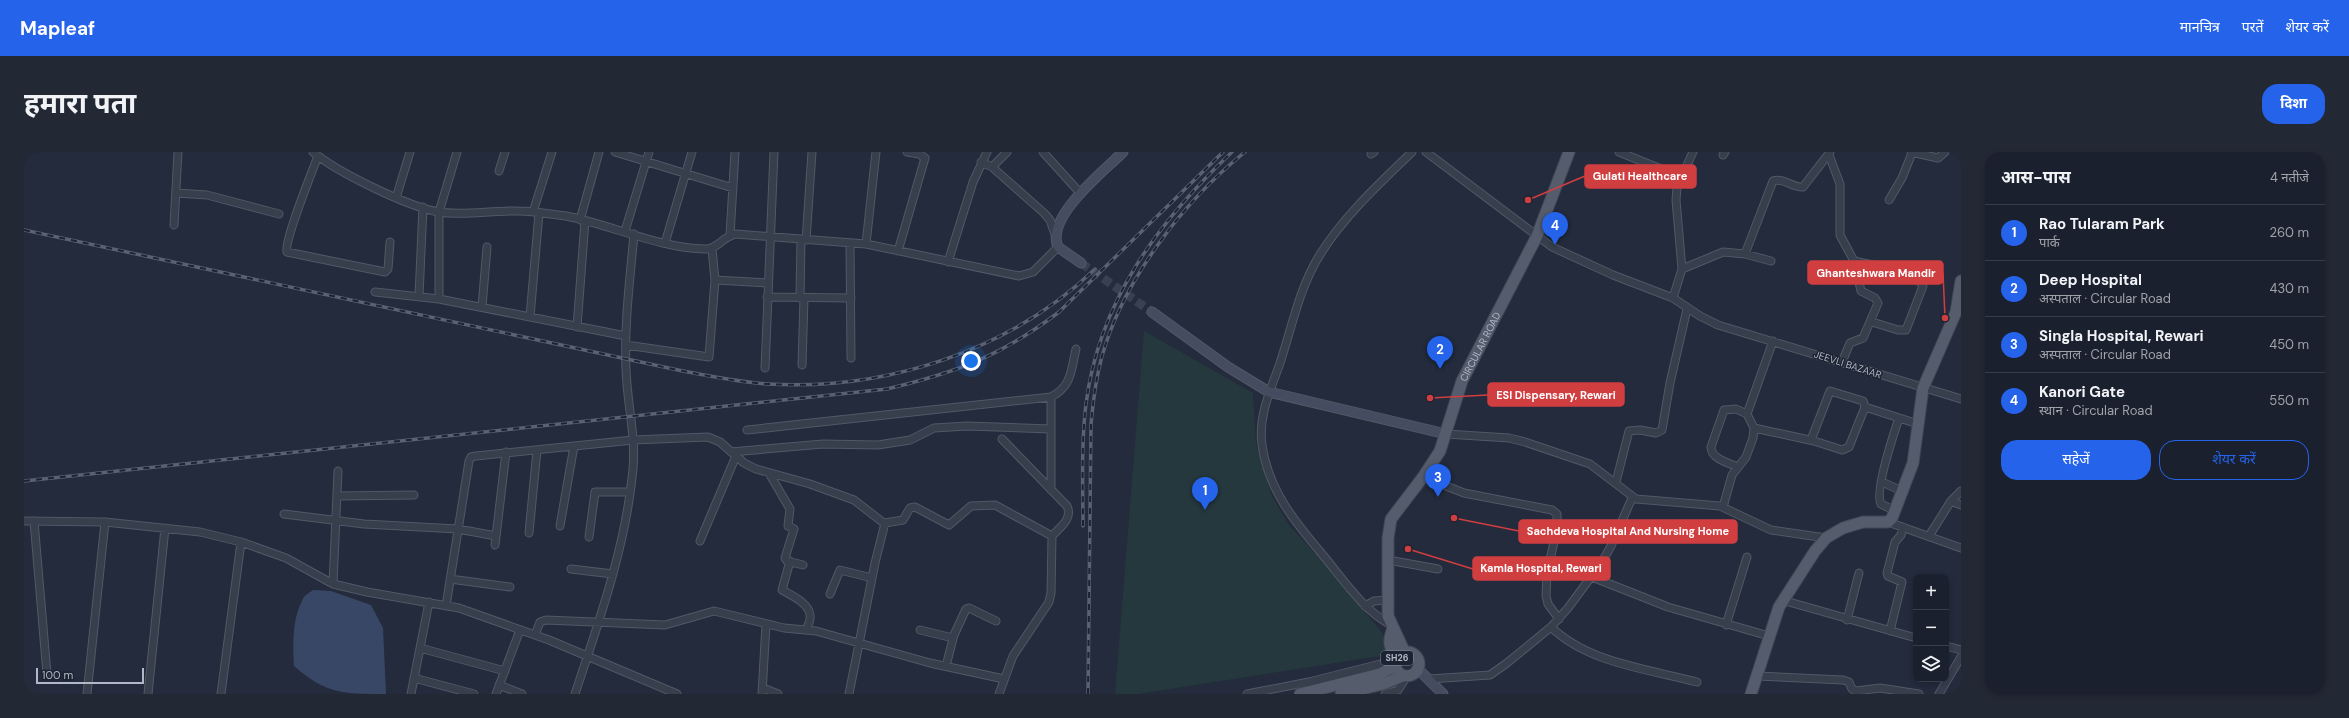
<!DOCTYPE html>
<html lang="hi">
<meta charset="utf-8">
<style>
:root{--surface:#1a202d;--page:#232835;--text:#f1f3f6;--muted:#9fa3aa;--line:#383e49;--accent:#2563eb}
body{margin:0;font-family:"DM Sans","Noto Sans Devanagari",sans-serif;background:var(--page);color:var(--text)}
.controls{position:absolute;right:12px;bottom:12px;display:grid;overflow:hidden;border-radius:8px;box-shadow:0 2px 6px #0003}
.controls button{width:36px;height:36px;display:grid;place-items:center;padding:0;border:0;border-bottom:1px solid var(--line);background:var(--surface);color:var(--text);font:20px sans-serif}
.scale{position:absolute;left:12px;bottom:10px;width:108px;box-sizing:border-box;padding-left:4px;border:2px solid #b2b8c7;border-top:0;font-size:11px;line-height:14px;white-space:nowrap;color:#b2b8c7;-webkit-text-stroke:3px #1c2331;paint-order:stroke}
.you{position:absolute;left:947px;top:209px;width:14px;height:14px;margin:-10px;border:3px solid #fff;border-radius:50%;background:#1a73e8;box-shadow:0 0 0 6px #1a73e833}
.badge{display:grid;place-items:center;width:26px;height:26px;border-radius:50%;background:var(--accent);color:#fff;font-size:13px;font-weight:700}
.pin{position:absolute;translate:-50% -33px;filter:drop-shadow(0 1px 2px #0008)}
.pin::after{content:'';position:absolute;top:21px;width:14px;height:12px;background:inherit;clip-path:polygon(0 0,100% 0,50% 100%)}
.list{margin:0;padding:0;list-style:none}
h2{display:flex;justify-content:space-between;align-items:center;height:52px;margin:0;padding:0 16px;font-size:17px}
h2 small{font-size:13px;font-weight:400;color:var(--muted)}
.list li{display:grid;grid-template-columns:26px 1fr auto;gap:12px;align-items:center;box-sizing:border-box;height:56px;padding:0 16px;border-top:1px solid var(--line)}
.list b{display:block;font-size:15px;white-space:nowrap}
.list p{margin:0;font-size:13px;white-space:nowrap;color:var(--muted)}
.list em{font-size:13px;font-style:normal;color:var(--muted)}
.actions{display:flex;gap:8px;padding:12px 16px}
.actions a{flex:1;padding:9px 0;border:1px solid var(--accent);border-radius:16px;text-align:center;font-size:14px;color:var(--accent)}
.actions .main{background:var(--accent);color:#fff}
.icon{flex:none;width:22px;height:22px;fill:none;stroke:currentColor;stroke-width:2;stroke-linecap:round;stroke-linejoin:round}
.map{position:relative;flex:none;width:1937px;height:542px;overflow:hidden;border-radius:16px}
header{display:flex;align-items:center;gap:24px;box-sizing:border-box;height:56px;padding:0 20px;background:var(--accent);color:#fff}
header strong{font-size:19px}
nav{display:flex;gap:22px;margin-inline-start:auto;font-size:14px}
.intro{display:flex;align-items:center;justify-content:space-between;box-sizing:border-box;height:96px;padding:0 24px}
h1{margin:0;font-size:28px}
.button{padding:10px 18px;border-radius:16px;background:var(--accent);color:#fff;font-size:14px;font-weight:700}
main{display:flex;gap:24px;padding:0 24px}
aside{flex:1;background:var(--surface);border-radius:16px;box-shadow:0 2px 6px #0003}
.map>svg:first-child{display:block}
.green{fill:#25383d}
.water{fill:#384765}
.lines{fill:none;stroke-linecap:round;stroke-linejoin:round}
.secondary-tunnel{stroke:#384051;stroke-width:9;stroke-dasharray:9 4.5;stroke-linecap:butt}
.street-casing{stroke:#525867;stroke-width:9}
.secondary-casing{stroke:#525867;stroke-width:11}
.primary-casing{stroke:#404755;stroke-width:13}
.street{stroke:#373e4c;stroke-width:7}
.secondary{stroke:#454c5f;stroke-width:9}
.primary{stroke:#555c6c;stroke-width:11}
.rail-casing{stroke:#596173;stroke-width:3.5}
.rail{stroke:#1c2331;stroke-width:2;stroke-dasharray:6;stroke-linecap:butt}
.labels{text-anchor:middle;stroke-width:3;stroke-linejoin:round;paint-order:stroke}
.shield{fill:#1c2331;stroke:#858b9a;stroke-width:1}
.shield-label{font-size:9px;font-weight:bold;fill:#b2b8c7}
.street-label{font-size:10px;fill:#b2b8c7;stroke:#1c2331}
.leader{fill:none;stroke:#d13e40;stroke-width:1.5}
.callout-dot{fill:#d13e40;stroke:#1c2331;stroke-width:1.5}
.callout{fill:#d13e40;stroke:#d13e40;stroke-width:1.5}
.callout-label{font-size:11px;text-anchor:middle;font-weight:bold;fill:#fff}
</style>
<header>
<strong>Mapleaf</strong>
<nav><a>मानचित्र</a><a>परतें</a><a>शेयर करें</a></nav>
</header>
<div class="intro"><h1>हमारा पता</h1><a class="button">दिशा</a></div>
<main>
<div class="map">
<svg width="1937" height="542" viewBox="0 0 1937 542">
<rect width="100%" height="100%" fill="#232b3c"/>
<path class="green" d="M1120,179L1229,241L1232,292L1248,344L1264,372L1320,433L1373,500L1363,503L1114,542H1091Z"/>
<path class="water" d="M289,438L307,439L347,453L359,476L362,542C319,542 302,542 270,514C269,493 268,468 278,449C279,444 285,441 289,438Z"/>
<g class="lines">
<path class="secondary-tunnel" d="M1057,111L1128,160"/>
<defs>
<path id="street" d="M289,0C313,20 384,55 415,60C440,64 468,58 494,59C509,59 526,62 542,64C585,72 638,97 681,97C693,98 699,84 712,82L842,92L995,124L1009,120L1034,95
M591,0L709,36
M1019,0L1057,42
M1402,0L1528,95L1589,123L1649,146L1676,164L1694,173L1937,247
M1595,0L1657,25
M1887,0L1914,6L1921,0
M1347,2L1350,0
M1699,3L1701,0
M1805,3L1816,32V83L1830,109L1837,139L1851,146L1854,151L1839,186L1826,191L1818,210
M294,4C288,20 260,89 263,100L361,120L364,117L366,90
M957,10L968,15L1020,61L1026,68L1031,82
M968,15L983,0
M475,19L481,0
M152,41L183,43L255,62
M372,46L386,0
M1865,48L1878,26L1888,1
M509,60L528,0
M556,68L575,0
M150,73L154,0
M601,79L625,0
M706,83L711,0
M782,88L788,0
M641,91L668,0
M826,91L827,206
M842,92L852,0
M874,99L901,6L895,2L883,0
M1721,102L1749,29C1759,25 1769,36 1779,35L1806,0
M1830,109C1844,112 1893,121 1899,134L1882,178H1874L1848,170
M924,110L949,30L963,0
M1658,117L1699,100L1721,102L1747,109
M691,128L744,131
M351,140L415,147L602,184
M395,144L399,55
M743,145L827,146
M776,146L777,88
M1649,146L1658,117L1652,48L1653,35L1669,0
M415,147V60L433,0
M458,155L463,95
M506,165L515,61
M553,175L561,69
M602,193L685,205L691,128L688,97
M778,213L780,146
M741,216L750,0
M1027,245V338
M1730,276L1790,289L1818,298L1825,295L1841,255L1894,272
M723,278L1027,245C1048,234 1047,218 1052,197
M1422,282L1485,286L1501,290L1566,312L1612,347L1696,354L1747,378L1802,386
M1787,288L1806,239L1839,249L1841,255
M707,300L799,292L854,293L886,288L910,276L943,274L1027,277
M1714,315C1705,311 1687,307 1687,295L1700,258L1712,257L1723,262
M745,321L766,357L764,374L770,377L761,406L763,409L779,413
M1399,325L1440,341L1528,358L1533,362V377L1523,421L1522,444L1524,452L1535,467
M1592,330L1605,279L1616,278L1632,281L1638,278L1646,231L1663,157
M1858,330L1880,340
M313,344L390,343
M1927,349L1937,353
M1699,355L1708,323L1722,305L1729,286L1730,276L1723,262L1749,189
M1871,359L1857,352C1850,340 1870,281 1875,266
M260,362L340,372L434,377L472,384
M0,369L81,370L176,380L217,390L262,406L309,432L343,440L435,456L525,488L653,542
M10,369L23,522
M1864,370L1937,396
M536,374L550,294
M505,381L513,298
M1905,384L1927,349L1937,339
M565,385L571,340H605
M676,389L712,304
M471,393L482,300
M1364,408L1414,417
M766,409L758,438C767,443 785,451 786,463C787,467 784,474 782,478
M547,417L589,422
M1568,425L1644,455L1745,484
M426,427L486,435
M309,432L314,319
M806,442L816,418L848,426
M1758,448L1892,486
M422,454L445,309L447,305L452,304L609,288L684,285L696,290L720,311L732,317L786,332L830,348L861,372
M1341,454L1350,449L1363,448
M1823,468L1835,421
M1367,473C1338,457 1319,427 1298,402C1270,369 1244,337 1238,293C1234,265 1246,239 1255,214C1268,176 1275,135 1297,101C1321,63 1356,31 1388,0
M1702,473L1723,405
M1527,475C1564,511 1624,517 1673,530
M896,478L929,486
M1866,479L1878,430L1864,424L1863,421L1871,390L1877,383L1879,375
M511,483L516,470L522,468L641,473L690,459L760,476L792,479L906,511L980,527
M1922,494L1937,498
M396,496L481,519
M922,514L930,483L942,457L945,456L972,469
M1733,524L1819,528L1825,530L1828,537L1832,539L1856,536L1895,542
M390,526L450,542
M1405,527L1466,523L1483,511L1527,475L1544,456L1578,410L1587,394L1608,346
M475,533L498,542
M739,536L754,542
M63,542L81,370
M124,542L141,376
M197,542L217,390
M387,542L405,450
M472,542L496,478
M551,542C575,469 602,394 609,317C612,284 603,251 602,217C600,173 606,127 610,82
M738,542L742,472
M825,542L851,411L861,371L879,368L886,356L891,355L925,373L947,354L971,353L1028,384
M975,542L989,504L1025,450L1027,441L1028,384C1036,375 1049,367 1043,354L978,287
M1223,542L1285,530L1372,508
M1361,542L1374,538L1383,524
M1915,542L1937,505"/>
<path id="secondary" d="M1057,111L1034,95C1021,65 1079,20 1099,0
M1128,160L1204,215L1245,240L1422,282
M1394,517L1419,542"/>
<g id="primary">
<path d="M1369,476C1364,489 1364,495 1374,505"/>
<circle cx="1383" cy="512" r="12"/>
<path id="s1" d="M1381,501L1364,464V386L1367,367L1399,325L1416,299L1438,229L1513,84L1545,0"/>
<path d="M1276,542L1356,522L1371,514"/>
<path d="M1317,542L1359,532L1379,524"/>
<path d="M1727,542L1755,455L1791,399L1802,386L1819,376L1839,370H1864L1868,366L1889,311L1899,236L1932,160L1937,129"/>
</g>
</defs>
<use href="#street" class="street-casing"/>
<use href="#secondary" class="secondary-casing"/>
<use href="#primary" class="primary-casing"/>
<use href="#street" class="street"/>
<use href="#secondary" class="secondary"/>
<use href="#primary" class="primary"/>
<defs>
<path id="rail" d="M0,78L654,218C684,224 714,230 744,232C861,239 986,199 1071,117
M0,329L863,237C934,220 977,204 1035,160L1199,0
M1059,374C1059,334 1057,292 1062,252C1075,149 1134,70 1208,0
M1064,542L1067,272C1069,249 1072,226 1078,204C1100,127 1159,50 1221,0"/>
</defs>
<use href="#rail" class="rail-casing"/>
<use href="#rail" class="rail"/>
</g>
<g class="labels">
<rect class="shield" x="1357" y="499" width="32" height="14" rx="3"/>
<g class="shield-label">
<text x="1373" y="509">SH26</text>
</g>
<g class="street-label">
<text dy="4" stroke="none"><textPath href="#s1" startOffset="334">CIRCULAR ROAD</textPath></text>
<text transform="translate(1824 212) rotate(18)" y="4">JEEVLI BAZAAR</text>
</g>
</g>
<path class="leader" d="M1504 48L1561 24M1921 166L1919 121M1406 246L1464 243M1430 366L1495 379M1384 397L1449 417"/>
<g class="callout-dot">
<circle cx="1504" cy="48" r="4"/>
<circle cx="1921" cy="166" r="4"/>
<circle cx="1406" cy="246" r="4"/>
<circle cx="1430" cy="366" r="4"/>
<circle cx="1384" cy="397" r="4"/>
</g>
<g class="callout">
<rect x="1561" y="13" width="111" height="23" rx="4"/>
<rect x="1784" y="109" width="135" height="23" rx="4"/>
<rect x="1464" y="231" width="136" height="23" rx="4"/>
<rect x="1495" y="368" width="218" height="23" rx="4"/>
<rect x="1449" y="405" width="137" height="23" rx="4"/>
</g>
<g class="callout-label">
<text x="1616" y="28">Gulati Healthcare</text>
<text x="1852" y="125">Ghanteshwara Mandir</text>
<text x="1532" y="247">ESI Dispensary, Rewari</text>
<text x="1604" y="383">Sachdeva Hospital And Nursing Home</text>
<text x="1517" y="420">Kamla Hospital, Rewari</text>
</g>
</svg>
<div class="controls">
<button>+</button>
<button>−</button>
<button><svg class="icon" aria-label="layers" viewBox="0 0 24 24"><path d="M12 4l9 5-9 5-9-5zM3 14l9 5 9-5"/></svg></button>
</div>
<div class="scale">100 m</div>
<div class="you"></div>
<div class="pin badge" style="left:1181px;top:358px">1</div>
<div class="pin badge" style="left:1416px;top:217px">2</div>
<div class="pin badge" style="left:1414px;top:345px">3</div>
<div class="pin badge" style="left:1531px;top:93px">4</div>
</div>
<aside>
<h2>आस-पास<small>4 नतीजे</small></h2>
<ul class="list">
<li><span class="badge">1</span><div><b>Rao Tularam Park</b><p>पार्क</p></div><em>260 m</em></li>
<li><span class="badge">2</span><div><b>Deep Hospital</b><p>अस्पताल · Circular Road</p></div><em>430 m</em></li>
<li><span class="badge">3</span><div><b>Singla Hospital, Rewari</b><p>अस्पताल · Circular Road</p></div><em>450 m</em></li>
<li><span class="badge">4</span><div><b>Kanori Gate</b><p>स्थान · Circular Road</p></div><em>550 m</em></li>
</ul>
<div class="actions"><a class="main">सहेजें</a><a>शेयर करें</a></div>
</aside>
</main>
